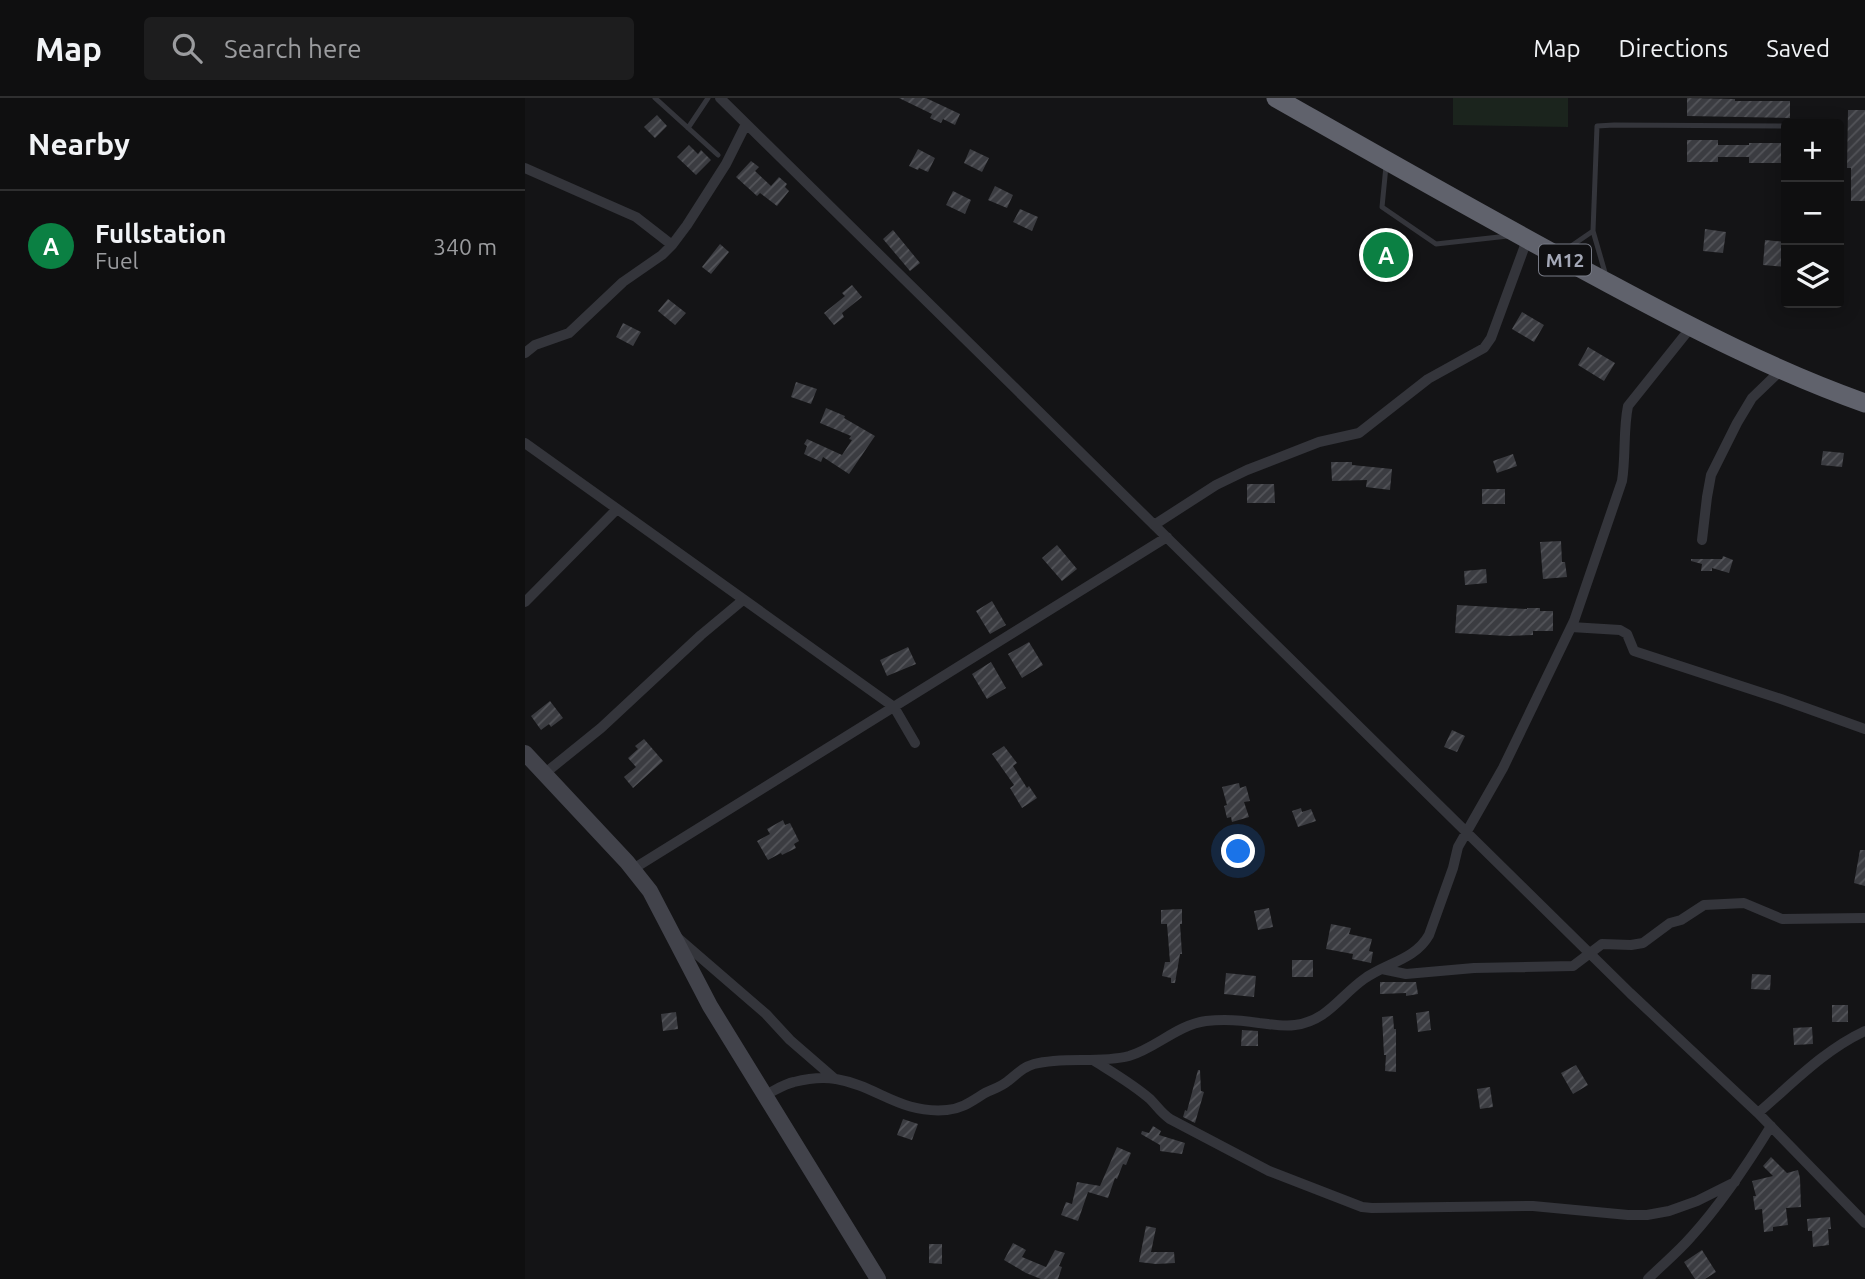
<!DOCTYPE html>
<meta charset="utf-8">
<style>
:root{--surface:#0f0f10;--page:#1d1d1e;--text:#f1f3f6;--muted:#9b9c9f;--line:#2f2f30;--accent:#0b8043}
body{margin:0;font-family:Ubuntu,sans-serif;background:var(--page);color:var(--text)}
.controls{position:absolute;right:21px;top:21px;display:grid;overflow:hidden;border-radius:7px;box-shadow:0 4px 18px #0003}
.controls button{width:63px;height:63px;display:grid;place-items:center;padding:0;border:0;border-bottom:2px solid var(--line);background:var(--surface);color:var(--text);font:35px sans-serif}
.you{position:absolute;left:714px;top:754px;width:24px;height:24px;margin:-18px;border:5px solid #fff;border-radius:50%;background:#1a73e8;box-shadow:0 0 0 10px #1a73e833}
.badge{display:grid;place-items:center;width:46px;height:46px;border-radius:50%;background:var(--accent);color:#fff;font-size:23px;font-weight:700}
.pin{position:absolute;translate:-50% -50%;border:4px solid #fff;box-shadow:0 2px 7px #0006}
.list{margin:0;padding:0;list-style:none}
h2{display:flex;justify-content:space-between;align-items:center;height:91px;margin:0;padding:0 28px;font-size:30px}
h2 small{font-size:23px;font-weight:400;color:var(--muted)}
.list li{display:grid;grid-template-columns:46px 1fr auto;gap:21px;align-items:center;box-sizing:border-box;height:112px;padding:0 28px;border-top:2px solid var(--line)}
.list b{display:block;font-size:26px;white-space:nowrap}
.list p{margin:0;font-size:23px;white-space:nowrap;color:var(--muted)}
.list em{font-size:23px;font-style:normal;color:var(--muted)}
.icon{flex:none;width:38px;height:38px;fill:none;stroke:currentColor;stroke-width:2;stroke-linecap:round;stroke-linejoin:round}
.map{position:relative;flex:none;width:1340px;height:1181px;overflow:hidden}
header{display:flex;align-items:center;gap:42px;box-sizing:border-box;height:98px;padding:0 35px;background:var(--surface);border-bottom:2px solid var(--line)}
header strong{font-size:33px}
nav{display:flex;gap:38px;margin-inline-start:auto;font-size:24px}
.search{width:490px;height:63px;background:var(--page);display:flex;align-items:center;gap:18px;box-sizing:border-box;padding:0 24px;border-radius:7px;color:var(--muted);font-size:26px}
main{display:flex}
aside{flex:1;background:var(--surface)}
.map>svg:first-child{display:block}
.garden{fill:#1b241d}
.building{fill:url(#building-hatch)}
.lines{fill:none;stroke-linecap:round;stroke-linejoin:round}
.lane{stroke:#34353b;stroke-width:5}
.street{stroke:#34353b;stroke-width:10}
.secondary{stroke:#42434b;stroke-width:16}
.highway{stroke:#60626c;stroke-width:19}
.labels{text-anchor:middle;stroke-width:5;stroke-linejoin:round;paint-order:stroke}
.shield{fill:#0f0f11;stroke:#777a85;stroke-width:2}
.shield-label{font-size:19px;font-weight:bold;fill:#a4a8b7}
</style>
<header>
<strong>Map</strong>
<div class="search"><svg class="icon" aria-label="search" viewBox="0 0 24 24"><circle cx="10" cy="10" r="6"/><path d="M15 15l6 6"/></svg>Search here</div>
<nav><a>Map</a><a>Directions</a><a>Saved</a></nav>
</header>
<main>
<aside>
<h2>Nearby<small></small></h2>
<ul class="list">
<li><span class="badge">A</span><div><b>Fullstation</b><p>Fuel</p></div><em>340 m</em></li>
</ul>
</aside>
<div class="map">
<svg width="1340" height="1181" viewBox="0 0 1340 1181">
<defs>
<pattern id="building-hatch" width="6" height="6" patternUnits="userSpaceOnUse" patternTransform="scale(1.75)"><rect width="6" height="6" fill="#3b3c41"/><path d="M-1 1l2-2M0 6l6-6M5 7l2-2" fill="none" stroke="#54555a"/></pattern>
</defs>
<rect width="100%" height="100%" fill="#141416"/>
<path class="garden" d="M928,0H1043V29L928,27Z"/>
<path class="building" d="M374,0H401L435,16L430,27L418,21L416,25L405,20L407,16Z
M1162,0L1210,1V3H1265V20L1162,18Z
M1323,12H1340V103H1326V70H1322Z
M132,17L142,28L130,40L119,29Z
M1162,42H1193V47H1224V45H1256V65H1224V59H1193V64H1162Z
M164,47L173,56L176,52L186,62L171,77L152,59Z
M393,51L410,60L403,74L394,70L393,72L384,68Z
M445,51L464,60L457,74L439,65Z
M226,63L234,69L230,73L246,88L254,79L262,86L260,89L264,93L252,108L235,95L232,98L211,79Z
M470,88L488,97L482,110L463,102Z
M428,93L446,102L440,116L421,107Z
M495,111L513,119L507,133L488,124Z
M1180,131L1201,134L1198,155L1178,153Z
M368,132L395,165L385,173L358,141Z
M1240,142L1261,144V169L1238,167Z
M195,146L204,154L186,176L177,169Z
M327,187L337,199L317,215L319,219L309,227L299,215L320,198L317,195Z
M143,201L161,215L150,227L133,213Z
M997,214L1019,227L1009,244L987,231Z
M98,225L116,234L108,248L91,239Z
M1063,249L1090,265L1079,283L1053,267Z
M271,284L292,291L286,306L266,299Z
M301,310L320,318L319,320L350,338L324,376L298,359L296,364L279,356L282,348L279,346L282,341L317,357L327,342L324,341L326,338L295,325Z
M1298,353L1319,355L1317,369L1296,367Z
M988,356L992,368L972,375L968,363Z
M806,364H827V367L867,371L865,392L841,389L842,382L807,383Z
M722,386H749L750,405H722Z
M957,391H980V406H957Z
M1036,443L1037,464H1040L1042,479L1018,481L1015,444Z
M532,447L552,471L537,483L517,460Z
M1198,458L1208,462L1204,475L1187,470V473H1176L1177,466L1166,463V461H1197Z
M961,471L962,485L940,487L939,473Z
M467,503L481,527L465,536L451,513Z
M932,507L1002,511V510H1015V513H1028V533H1008V537L983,538L930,535Z
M504,544L518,567L497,580L483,556Z
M383,549L391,566L362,578L355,562Z
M466,564L481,590L462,601L447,576Z
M25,603L38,620L26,629L24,626L16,632L6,618Z
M927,632L940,638L932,654L919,649Z
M119,641L138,663L108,690L99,679L111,669L103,660L113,651L110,648Z
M479,648L492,665L488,668L502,690L504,688L512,700L497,710L485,690L489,687L467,656Z
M714,685L715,690L721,688L725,703L719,704L724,719L707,724L706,719L702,720L699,708L702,707L697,689Z
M776,710L777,714L786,711L791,723L773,729L767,713Z
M258,722L260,727L265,725L274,743L269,746L271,750L257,757L256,755L243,762L232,743L245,736L242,731Z
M1335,752H1340V788L1329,785Z
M744,810L748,829L733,832L729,813Z
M657,811V826H655L657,856H655L650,885H646V880L637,878L640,864H645L642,826H636V812Z
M806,826L826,830L824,836L847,841L844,853L848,854L846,865L827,861L828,856L801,851Z
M767,862H788V879H767Z
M701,875L731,878L729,899L699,896Z
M1227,876L1246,877L1245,892L1226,891Z
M855,884H891L893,896L881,898V895L855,896Z
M1307,907H1323V924H1307Z
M904,913L906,932L893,934L891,915Z
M151,914L153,931L138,933L136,916Z
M868,918L869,931H871V974L860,973L861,957H859L857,919Z
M1287,929L1288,946L1269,947L1268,930Z
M717,932L733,933V948H716Z
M1051,967L1063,987L1048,996L1036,975Z
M673,972H675L676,993L679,994L670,1025L658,1019L660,1012L662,1013Z
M965,989L968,1009L955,1011L952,991Z
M378,1021L393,1026L387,1042L372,1037Z
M628,1028L636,1033L634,1037L660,1045L657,1056L635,1053V1047L616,1036L617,1033L624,1035Z
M592,1049L606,1055L601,1067L598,1066L592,1081L590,1080L583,1100L563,1094L553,1123L536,1117L541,1104L547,1106L552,1084L575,1088Z
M1246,1059L1262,1075L1273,1072L1275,1080L1276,1109L1261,1110L1263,1127L1248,1129V1133L1239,1134L1237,1111L1230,1112L1228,1098H1231L1227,1083L1248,1078L1238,1068Z
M1305,1119L1306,1131H1303L1304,1147L1288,1149L1287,1133H1283L1282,1121Z
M621,1128L631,1130L626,1154H649L650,1165L631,1166L614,1164Z
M488,1145L501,1152L497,1159L521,1169L530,1152L540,1155L534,1168L537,1169L533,1181H516L501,1175L479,1162Z
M404,1146H417V1166L404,1165Z
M1177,1152L1191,1174L1180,1181H1170L1159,1164Z"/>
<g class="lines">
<path class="lane" d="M130,0L193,57
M163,30L183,0
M861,68L857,109L911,146L983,138
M1036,155L1068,133
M1081,178L1068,133L1072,28L1089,27L1261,28"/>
<path class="street" d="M195,0L1105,895L1233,1015L1340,1125
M0,70L111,119L147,147
M0,255L10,247L44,235L98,184L137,157L147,147L162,127L201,66L221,26
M0,345L369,609L390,645
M629,427L691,387L722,372L794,344L834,335L903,281L959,250L966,240L1002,142
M1177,442L1182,399L1186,377L1212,325L1227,300L1257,271
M0,504L92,411
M1046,529L1095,532L1102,536L1109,553L1256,601L1340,631
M19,676L76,630L176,537L218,502
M108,771L642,439
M153,840L241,916L265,942L310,981
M857,871L881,876L949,870L1048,868L1077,846L1106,847L1118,845L1145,825L1156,822L1179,807L1219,805L1257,821L1340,820
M568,962C587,974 608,986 625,1001C632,1008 636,1015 645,1021L744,1073L837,1109L847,1110L1008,1108L1103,1117H1122L1144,1113L1172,1103L1210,1084
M240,997C249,993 259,986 269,984C281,981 298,979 311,981C353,988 374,1016 422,1012C437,1011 447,1003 460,995C468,991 476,989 483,983C492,976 498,969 509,966C540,958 573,966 604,958C631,950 652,927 681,923C698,921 716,922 734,925C746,926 758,929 770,927C802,923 815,898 839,881C861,865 890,862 904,837L928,770L933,749L978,670L1049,523L1097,383C1101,358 1098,332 1103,308L1167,228
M1233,1015C1267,986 1299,952 1340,933
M1123,1181C1137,1167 1153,1154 1166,1139C1197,1105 1222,1067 1246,1028"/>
<path class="secondary" d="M0,655L102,764L125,793L185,908L353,1181"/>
<path class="highway" d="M751,0C862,63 972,126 1085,186C1167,230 1252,274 1340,305"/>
</g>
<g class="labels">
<rect class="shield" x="1014" y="146.5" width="52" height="31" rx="5"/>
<g class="shield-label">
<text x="1040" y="169">M12</text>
</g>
</g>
</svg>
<div class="controls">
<button>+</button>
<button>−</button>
<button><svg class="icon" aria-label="layers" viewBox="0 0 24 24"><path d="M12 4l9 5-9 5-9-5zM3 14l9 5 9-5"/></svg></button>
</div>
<div class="you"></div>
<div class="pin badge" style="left:861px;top:157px">A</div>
</div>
</main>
